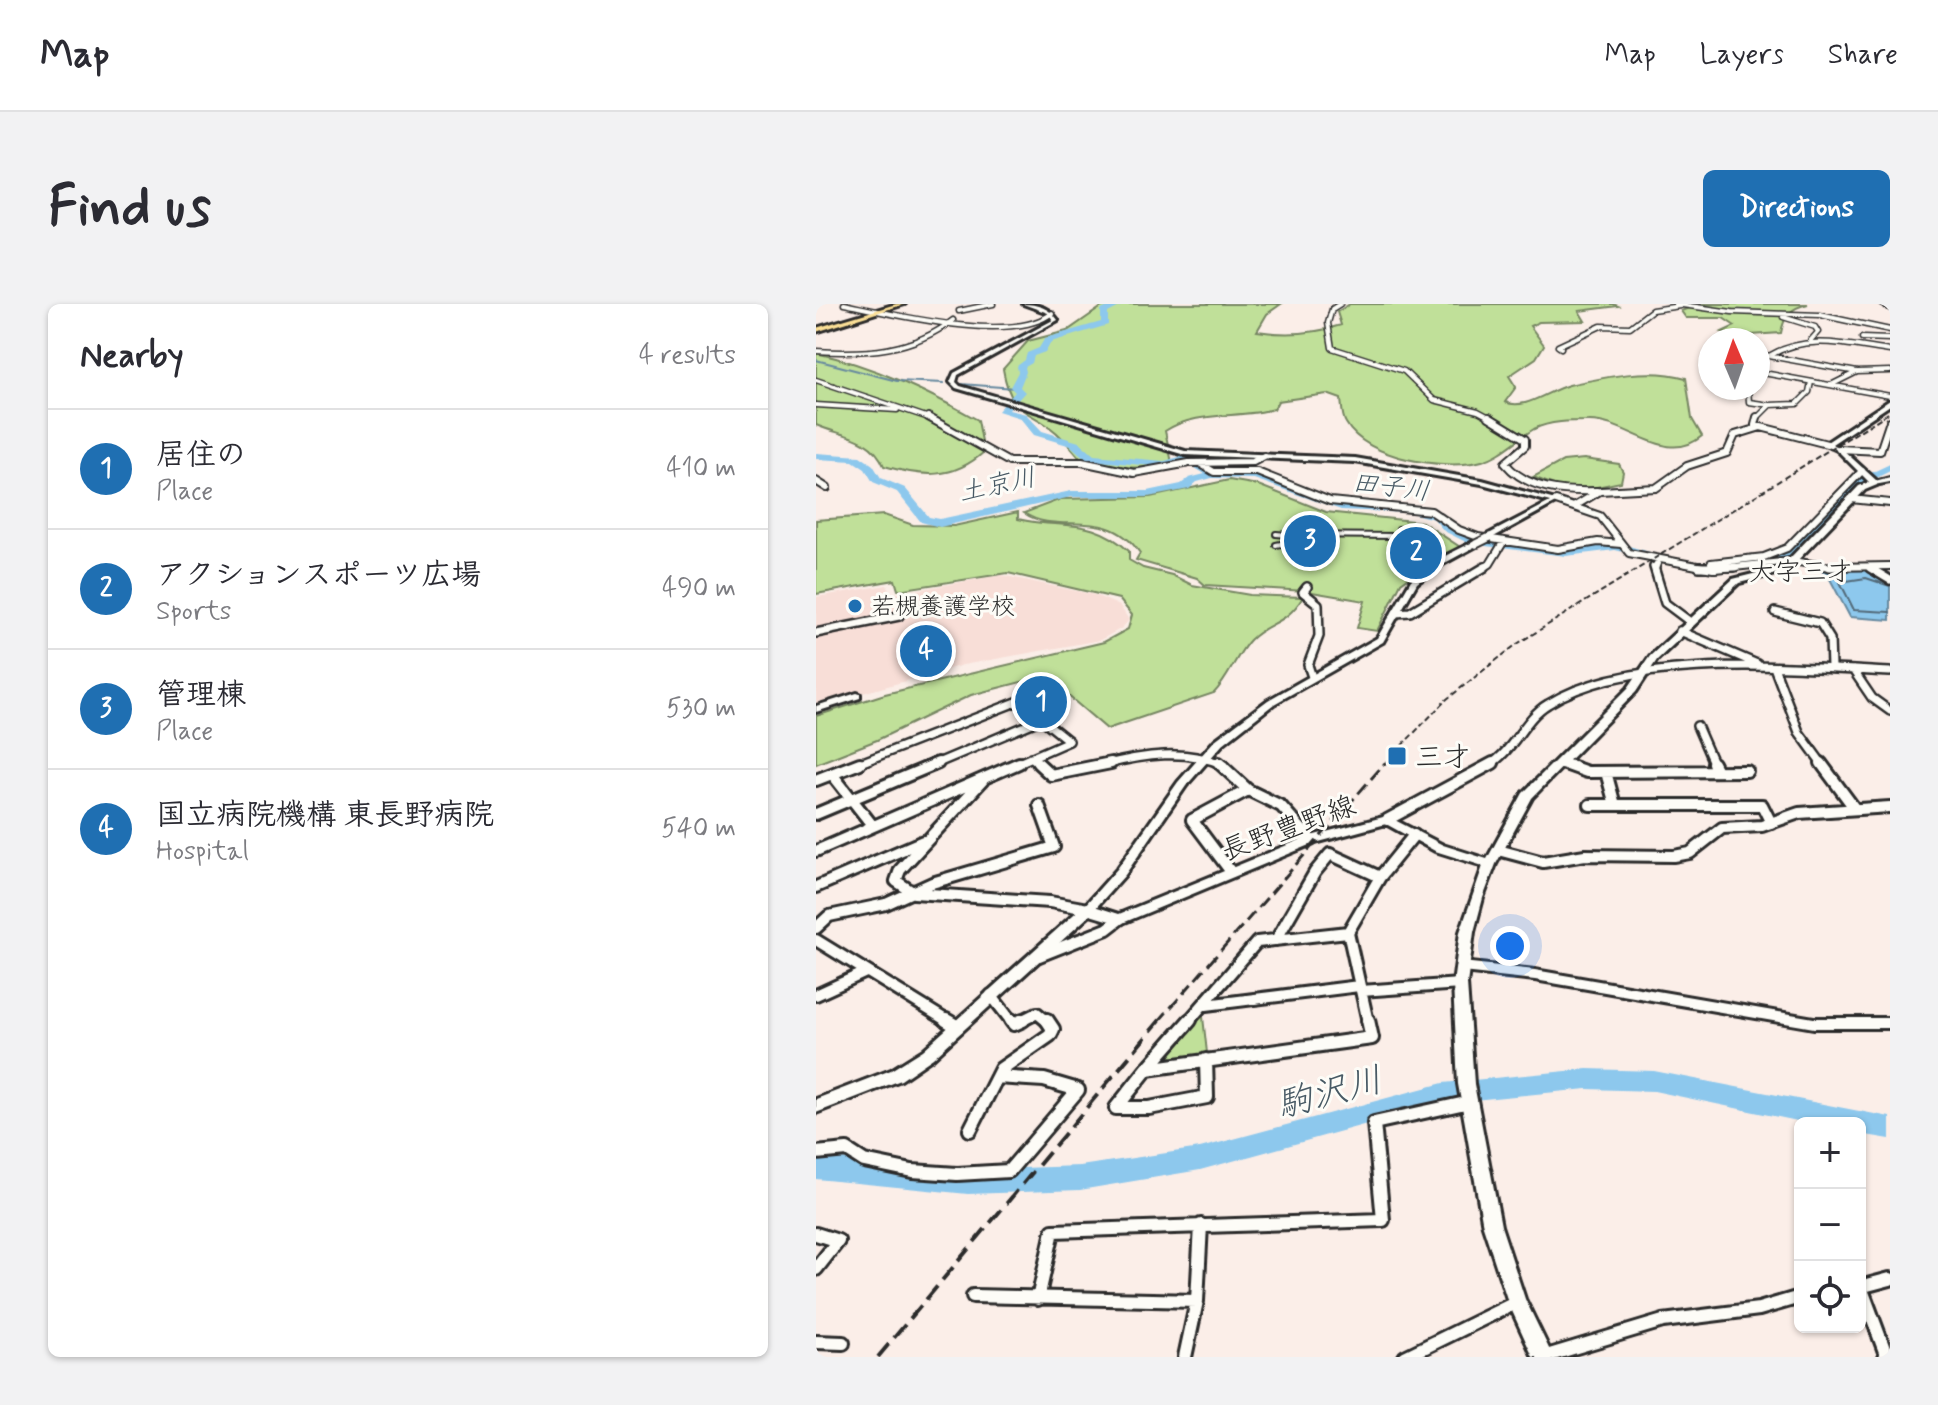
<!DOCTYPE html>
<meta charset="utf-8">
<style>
:root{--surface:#fff;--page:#f2f2f3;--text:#2b2b33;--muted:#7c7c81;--line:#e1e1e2;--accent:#1f6fb2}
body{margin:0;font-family:Mynerve,"Klee One",sans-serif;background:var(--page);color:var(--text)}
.controls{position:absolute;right:24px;bottom:24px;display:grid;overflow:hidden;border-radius:12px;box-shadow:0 2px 6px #0004}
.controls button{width:72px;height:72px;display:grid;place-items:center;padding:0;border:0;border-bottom:2px solid var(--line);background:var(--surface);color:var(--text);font:40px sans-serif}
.compass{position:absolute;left:882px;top:24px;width:72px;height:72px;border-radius:50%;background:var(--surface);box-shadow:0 2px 6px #0004;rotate:358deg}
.you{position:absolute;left:694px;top:642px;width:28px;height:28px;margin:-20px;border:6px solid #fff;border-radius:50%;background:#1a73e8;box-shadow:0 0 0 12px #1a73e833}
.badge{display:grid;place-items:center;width:52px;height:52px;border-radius:50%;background:var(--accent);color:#fff;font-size:26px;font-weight:700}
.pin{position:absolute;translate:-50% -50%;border:4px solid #fff;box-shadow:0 2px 8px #0006}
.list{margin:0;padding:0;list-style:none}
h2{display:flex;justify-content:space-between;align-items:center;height:104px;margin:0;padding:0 32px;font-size:34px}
h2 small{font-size:26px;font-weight:400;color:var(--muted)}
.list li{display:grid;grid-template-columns:52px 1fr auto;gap:24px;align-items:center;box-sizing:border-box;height:120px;padding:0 32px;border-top:2px solid var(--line)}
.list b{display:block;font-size:30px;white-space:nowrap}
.list p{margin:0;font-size:26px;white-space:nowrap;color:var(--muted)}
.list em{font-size:26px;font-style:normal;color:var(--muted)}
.icon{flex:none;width:44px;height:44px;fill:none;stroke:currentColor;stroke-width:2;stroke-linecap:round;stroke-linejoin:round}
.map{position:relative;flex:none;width:1074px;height:1053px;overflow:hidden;border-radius:12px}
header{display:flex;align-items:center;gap:48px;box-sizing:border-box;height:112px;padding:0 40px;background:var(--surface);border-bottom:2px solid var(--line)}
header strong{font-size:38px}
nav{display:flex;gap:44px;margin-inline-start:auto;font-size:28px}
.intro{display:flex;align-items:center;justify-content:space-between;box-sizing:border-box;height:192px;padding:0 48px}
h1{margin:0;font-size:56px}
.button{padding:20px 36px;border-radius:12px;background:var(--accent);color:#fff;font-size:28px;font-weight:700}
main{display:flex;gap:48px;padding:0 48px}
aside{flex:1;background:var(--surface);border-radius:12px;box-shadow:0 2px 6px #0004}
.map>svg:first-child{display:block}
.built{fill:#f8ded7}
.green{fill:#c0e099;stroke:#768662;stroke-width:2}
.water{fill:#8dc8ed;stroke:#66899f;stroke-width:2}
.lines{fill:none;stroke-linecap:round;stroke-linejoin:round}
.shore{stroke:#526a79;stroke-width:2}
.stream{stroke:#66899f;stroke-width:2}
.river{fill:#8dc8ed;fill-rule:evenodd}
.pedestrian-casing{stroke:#2b2b2b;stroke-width:8}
.minor-far4-casing{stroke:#2b2b2b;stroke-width:7}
.minor-far3-casing{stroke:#2b2b2b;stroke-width:10}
.minor-far2-casing{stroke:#2b2b2b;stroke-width:12}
.minor-far1-casing{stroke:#2b2b2b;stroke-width:16}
.minor-casing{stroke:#2b2b2b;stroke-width:18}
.tertiary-casing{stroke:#2b2b2b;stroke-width:6}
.secondary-casing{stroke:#2b2b2b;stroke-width:6}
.primary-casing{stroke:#2b2b2b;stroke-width:6}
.pedestrian{stroke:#fdfcf7;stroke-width:4}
.minor-far4{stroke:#fdfcf7;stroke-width:4}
.minor-far3{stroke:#fdfcf7;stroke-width:6}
.minor-far2{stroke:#fdfcf7;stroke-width:7}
.minor-far1{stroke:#fdfcf7;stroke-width:10}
.minor{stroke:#fdfcf7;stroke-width:12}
.tertiary{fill:#fdfcf7;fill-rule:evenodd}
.secondary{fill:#fdfcf7;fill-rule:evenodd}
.primary{fill:#fbdf96;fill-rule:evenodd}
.rail-far2{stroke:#2b2b2b;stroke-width:2;stroke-dasharray:6 3;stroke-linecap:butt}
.rail-far1{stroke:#2b2b2b;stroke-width:3;stroke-dasharray:13 6;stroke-linecap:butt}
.rail{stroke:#2b2b2b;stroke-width:4;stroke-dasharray:17 8;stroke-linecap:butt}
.tertiary-bridge-casing{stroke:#2b2b2b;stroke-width:11;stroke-linecap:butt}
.tertiary-bridge{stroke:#fdfcf7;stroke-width:7}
.poi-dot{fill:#1f6fb2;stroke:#fdfcf7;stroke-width:3}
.labels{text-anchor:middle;stroke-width:6;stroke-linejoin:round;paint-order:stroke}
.far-poi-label{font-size:24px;fill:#2b2b2b;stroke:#fdfcf7;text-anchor:start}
.far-water-label{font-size:26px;font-style:italic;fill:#485a65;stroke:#fdfcf7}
.far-quarter-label{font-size:26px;fill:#2b2b2b;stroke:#fdfcf7}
.poi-label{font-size:28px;fill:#2b2b2b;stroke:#fdfcf7;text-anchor:start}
.street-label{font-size:28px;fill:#2b2b2b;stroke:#fdfcf7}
.near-water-label{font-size:36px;font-style:italic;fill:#485a65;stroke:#fdfcf7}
</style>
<header>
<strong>Map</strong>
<nav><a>Map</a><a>Layers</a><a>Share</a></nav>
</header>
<div class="intro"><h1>Find us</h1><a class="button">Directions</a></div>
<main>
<aside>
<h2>Nearby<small>4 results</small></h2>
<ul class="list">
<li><span class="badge">1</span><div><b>居住の</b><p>Place</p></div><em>410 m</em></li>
<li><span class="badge">2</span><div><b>アクションスポーツ広場</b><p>Sports</p></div><em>490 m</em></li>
<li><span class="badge">3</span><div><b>管理棟</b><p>Place</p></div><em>530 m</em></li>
<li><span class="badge">4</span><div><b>国立病院機構 東長野病院</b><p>Hospital</p></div><em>540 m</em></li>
</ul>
</aside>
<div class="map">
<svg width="1074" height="1053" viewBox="0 0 1074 1053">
<rect width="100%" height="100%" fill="#fbeee8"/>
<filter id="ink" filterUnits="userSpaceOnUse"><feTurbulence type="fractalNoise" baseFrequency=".0125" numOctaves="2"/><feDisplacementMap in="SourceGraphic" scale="16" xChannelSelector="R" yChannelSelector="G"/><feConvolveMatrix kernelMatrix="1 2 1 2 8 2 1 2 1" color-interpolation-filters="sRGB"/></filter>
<g filter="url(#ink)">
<path class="built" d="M185,271L279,291L304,302L313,316L306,324L284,336L147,361L0,402V333L86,312L78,290Z
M71,281L81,310L0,327V293Z"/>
<path class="green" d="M290,0H465L451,10L441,27C471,32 497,30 525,21L521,8L534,0H797L802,2L763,7L769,17L723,18L714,22L728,41L720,54L693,72L700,83L689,98C709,107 733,86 753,81C789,73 834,63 870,74L876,115L886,132C850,163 812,116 772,117C755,117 734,117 718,125C701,135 685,152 666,157C630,167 550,155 530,119C526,113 526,103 525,95L511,90L462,97L458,105C422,115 381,106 349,127L355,154L354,164L272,163C263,154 255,143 246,134C217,103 196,118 187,65L212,37L251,27Z
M884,0H992C974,4 968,12 965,29L919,32L906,28L919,22L907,14H870L865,7Z
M0,49C58,62 110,87 162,116L168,148C137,176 106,173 68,162C56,132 25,132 0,121Z
M768,155L803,160L807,168L805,178L756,188L717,173L747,157Z
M413,176L442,181L510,208L606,218L644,243L616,257L585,279L561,327L541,324L549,297L490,287L389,281L381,274L320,256L324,249C290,200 242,233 208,209L245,195L334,193Z
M202,208V215C249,226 274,212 313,247V256L327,264L356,271L376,281L434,291L487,293C469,322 453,317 434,336C420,351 413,374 398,389L291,425L236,378L213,376L155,391L61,436L0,460V412L69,390L288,338L312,325L316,311L303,295L192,269L82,286L79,276L0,290V216L68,211L97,221L138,222Z
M382,713H387L391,749L359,755L352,751Z"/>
<path class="water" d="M1006,266H1051L1074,278V316L1034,313L1013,273Z"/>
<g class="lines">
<path class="shore" d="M1074,282L1050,274L1024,278L1038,306L1074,308"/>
<path class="stream" d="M0,56L81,77L128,79
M145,80L199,84"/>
<path class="river" d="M299,0H309L292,9V21L235,38L229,48L218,52L216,59L209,63L210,68L204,83L209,88L193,106L210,110L226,127L263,138L278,151L348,157L371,151L400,168L443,170L526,200L594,203L626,211L636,221L657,233L750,244L799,238L851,253L845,257L799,246L750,252L654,240L628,227L618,215L594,209L525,206L438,175L396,174L381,178L373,185L332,193H255L124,223L105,218L81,188L57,178L49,165L37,157L0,155V149L44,152L57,161L65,174L89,184L113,213L124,215L255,187H332L365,180L373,174L389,170L369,158L348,163L271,156L255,142L218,131L204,114L182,107L199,88L194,83L202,68L201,62L209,56L211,49L223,44L229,34L285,18V6Z
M1074,160V167L1050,179L982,253L925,265L919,261L974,247L1042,175Z
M771,765L838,767L1074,813V835L1044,830V819H991L838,787L771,785L627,799L384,866L264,886L152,890L0,875V853L152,866L264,862L384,844L627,779Z"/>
<defs>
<path id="pedestrian" d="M460,230L472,231
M460,241L470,239L472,231L583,232V225"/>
<path id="minor-far4" d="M28,0C76,10 197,41 236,9
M524,0L516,5L512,19L516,44L588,67L618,96L662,107L677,115
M859,0L916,8L1004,11L1074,26
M1066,0L1074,4
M143,7L177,0
M967,13L999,23L1002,28L994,37
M1046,34L1074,35
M745,44L742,42L785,22L814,23L836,6L864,2
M0,47C50,50 96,48 137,16
M942,50L953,52C991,29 1032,41 1074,47
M953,52L1041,68L1074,67
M942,68L1074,92
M0,76L116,115
M1015,81L1041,68
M932,84L933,98L954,101
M0,101L81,106
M940,115L954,101L981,100L993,88L995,78"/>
<path id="minor-far3" d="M112,113L193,158H266L318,169L373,159L437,158L448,152
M673,113L709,135V142L689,159C711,186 748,188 781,187
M941,113L939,121L945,123
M1023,145L1064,147L1074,117
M385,160L398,168H441L514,197L615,207L643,226L662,233L742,245L782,238L805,240
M0,177L11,184
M1035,195L1074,199
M740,197L784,212L813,249L897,265
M759,202L784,187L840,184L871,162L911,149L919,131L945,123L1011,140
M895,259L948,253L971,244L1046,167
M666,265L674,260L688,237
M839,265L842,257
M899,265L976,257L1015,263L1074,262"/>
<path id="minor-far2" d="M838,263L849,299L873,317
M883,263H919
M1014,263H1023
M1054,264L1074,276
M491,283L487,288L502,300L503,332L492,361L496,373
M959,308L1004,319L1014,335L1015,363
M580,309L594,308L669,263
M864,327L941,360
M0,329L83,312
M958,363L983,428L1007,461
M1037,366L1056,394L1074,407
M881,422L898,461
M215,453L224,461
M744,458L752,461
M39,461L203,397L253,437L198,461
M117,461L226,415
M287,461C327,451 369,444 408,461
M673,461C698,447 708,414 732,400C815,348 978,363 1074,368"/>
<path id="minor-far1" d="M222,459L235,471L295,459
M403,459L432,486L465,502L495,536
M746,459L771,468L931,467
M897,459L901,467
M1005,459L1039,505
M790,468L799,501
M16,470L56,521
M0,476L44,459
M167,476L84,566L80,577L98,589L234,598L272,605
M774,501H946L955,519
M0,510L122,459
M571,516L677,459
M682,546L727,558L769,551L858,552L874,549L906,524L946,522L983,509L1074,503
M0,547L203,459
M415,568L376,516L432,486
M0,583L107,537
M0,624L13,612L70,600L116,579L238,543L223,501
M532,628L564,573L598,531
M0,636L133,718
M460,636L499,568L514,550L564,573
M223,652L291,625L304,615
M545,687L644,680
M0,691L50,668
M175,691L196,718
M390,701L543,682
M203,718L221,709L232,718
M372,718L441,638L532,628L552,718"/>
<path id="minor" d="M130,716L142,723
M195,716L198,720L207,716
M374,716L331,765L556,734L552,716
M331,765L300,804H333L391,793L390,756
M154,826L185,765L234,731L237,725L231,716
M0,849L31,846L48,857L96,867L141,870L193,867L262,786L228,776L181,773
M0,930L22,937L0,965
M1044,983L1074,975
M1045,983L1071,1053
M157,992L381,997
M222,995L237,927L567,916L558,819L654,798
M0,1038L27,1039
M369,1053L381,997L385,921
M589,1053L701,998
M727,1053L847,1017L943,1005L984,993"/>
<path id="tertiary" d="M207,0C221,0 234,4 242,16L142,71L140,78L144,82L369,147L539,154L666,176L743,197L674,235L670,233L671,231L734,198L666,180L539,158L369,151L140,84L134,78L138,69L237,16L232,9Z
M1074,174V178L1058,181L1055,179Z
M657,238L664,240L627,260L601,279L567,338L458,400L407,440L370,482L309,571L276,608H268L266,605L268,602L301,565L362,478L399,436L452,396L561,334L595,276L621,256Z
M41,389L44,390V394L0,408V402Z
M646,658L719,666L998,714H1074V724H998L719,676L646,668L642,666L640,663L642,660Z"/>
<path id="secondary" d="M1074,96V101L1016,140L1025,144L1061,177V181L1049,186L979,259L963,269L923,279L841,356L820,388L716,494L680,560L667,594L658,628L651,680L658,780L685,922L709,995L737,1053H717L692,998L667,922L642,780L637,680L644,628L667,562L619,547L570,520L499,539L309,618L304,620L274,611L117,754L85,776L0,809V795L75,766L107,746L267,602L272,600L303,610L491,533L571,512L627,541L671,555L707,489L812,384L834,352L917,275L957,265L973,255L1043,182L1053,178L1021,146L1008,140Z"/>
<path id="primary" d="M80,0H89L0,28V24Z"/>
</defs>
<use href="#pedestrian" class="pedestrian-casing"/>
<use href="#minor-far4" class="minor-far4-casing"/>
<use href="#minor-far3" class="minor-far3-casing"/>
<use href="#minor-far2" class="minor-far2-casing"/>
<use href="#minor-far1" class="minor-far1-casing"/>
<use href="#minor" class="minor-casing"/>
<use href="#tertiary" class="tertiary-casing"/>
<use href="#secondary" class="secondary-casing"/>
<use href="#primary" class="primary-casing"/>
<use href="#pedestrian" class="pedestrian"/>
<use href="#minor-far4" class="minor-far4"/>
<use href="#minor-far3" class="minor-far3"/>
<use href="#minor-far2" class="minor-far2"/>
<use href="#minor-far1" class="minor-far1"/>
<use href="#minor" class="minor"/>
<use href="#tertiary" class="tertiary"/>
<use href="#secondary" class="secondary"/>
<use href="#primary" class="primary"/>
<path class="rail-far2" d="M567,461L631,395L701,340L1074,108"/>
<path class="rail-far1" d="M342,718L569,459"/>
<path class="rail" d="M62,1053L344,716"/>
<defs>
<path id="tertiary-bridge" d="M660,240L674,233"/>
</defs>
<use href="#tertiary-bridge" class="tertiary-bridge-casing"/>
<use href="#tertiary-bridge" class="tertiary-bridge"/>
</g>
</g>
<g class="poi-dot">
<circle cx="39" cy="302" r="8"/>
<rect x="571" y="442" width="20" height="20" rx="4"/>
</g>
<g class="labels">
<g class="far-poi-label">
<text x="55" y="310">若槻養護学校</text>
</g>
<g class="far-water-label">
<text transform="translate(181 180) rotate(-12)" y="9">土京川</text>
<text transform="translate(575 182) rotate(7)" y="9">田子川</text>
</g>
<g class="far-quarter-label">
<text x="985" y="276">大字三才</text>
</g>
<g class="poi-label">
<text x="599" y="462">三才</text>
</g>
<g class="street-label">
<text transform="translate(472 523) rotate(-20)" y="10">長野豊野線</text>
</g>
<g class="near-water-label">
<text transform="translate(513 787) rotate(-15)" y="13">駒沢川</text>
</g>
</g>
</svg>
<div class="controls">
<button>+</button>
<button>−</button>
<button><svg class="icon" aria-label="locate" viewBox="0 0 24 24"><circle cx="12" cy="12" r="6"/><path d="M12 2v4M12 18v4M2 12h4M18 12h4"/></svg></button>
</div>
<svg class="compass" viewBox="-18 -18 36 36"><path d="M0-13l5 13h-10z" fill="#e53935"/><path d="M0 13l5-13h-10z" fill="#7c7c81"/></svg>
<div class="you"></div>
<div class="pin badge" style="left:225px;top:398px">1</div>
<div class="pin badge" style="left:600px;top:249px">2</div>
<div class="pin badge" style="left:494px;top:237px">3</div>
<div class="pin badge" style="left:110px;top:347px">4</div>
</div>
</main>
